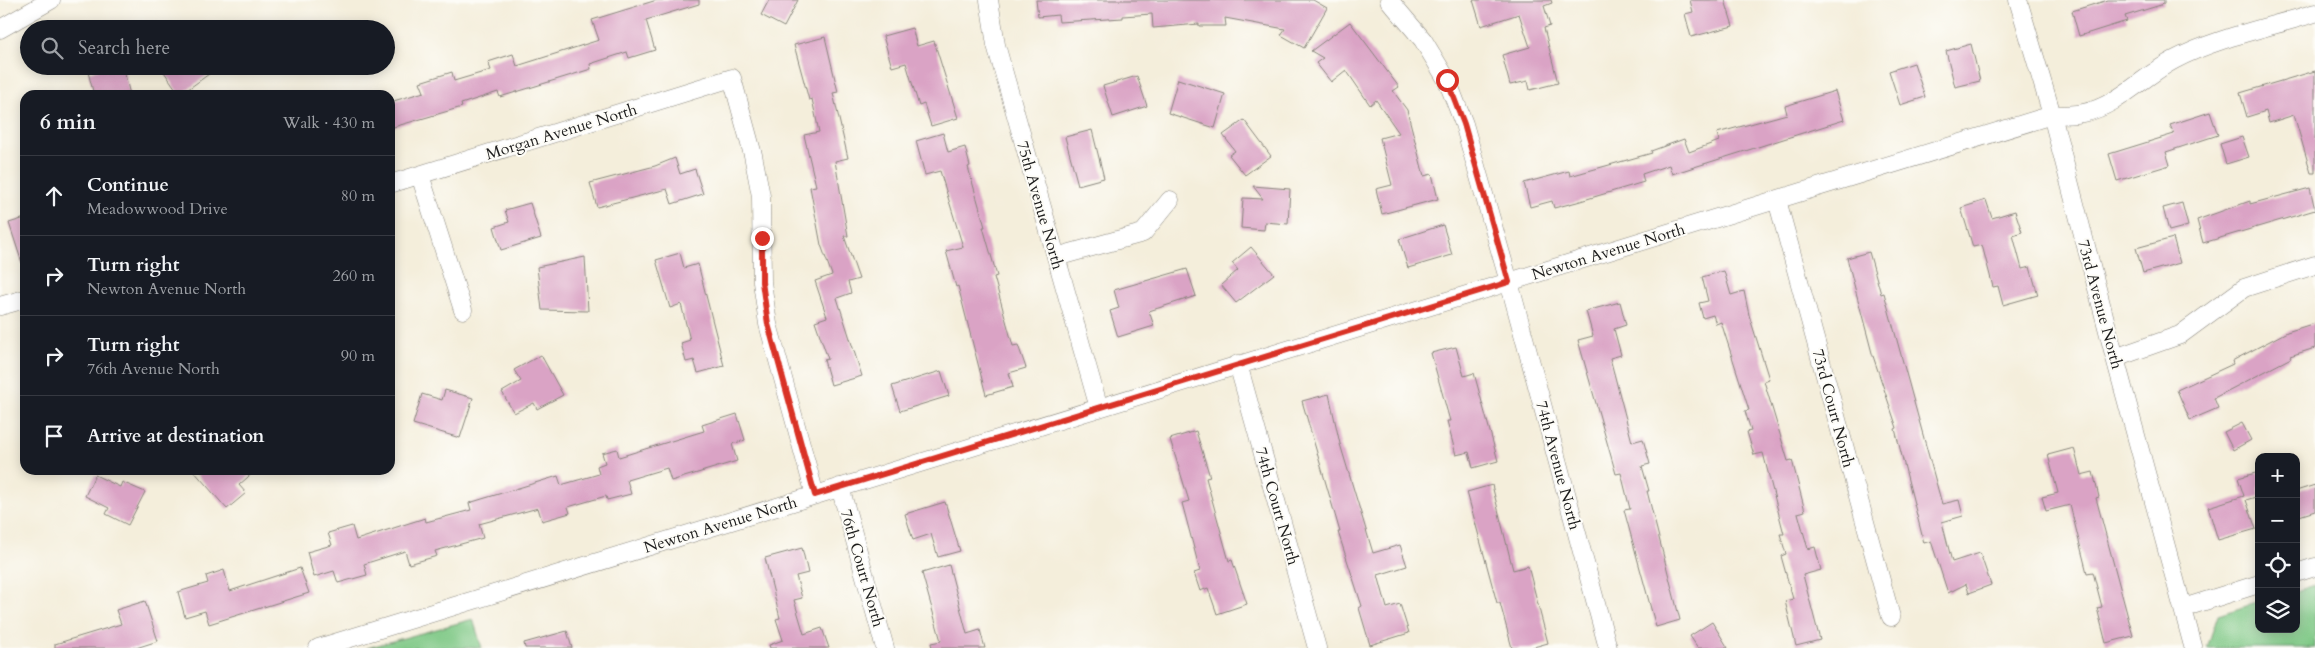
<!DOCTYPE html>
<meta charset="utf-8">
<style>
:root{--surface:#171b24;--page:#20242c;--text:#f1f3f6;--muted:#9ea1a6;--line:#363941}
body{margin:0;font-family:Cardo,serif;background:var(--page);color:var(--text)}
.controls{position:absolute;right:15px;bottom:15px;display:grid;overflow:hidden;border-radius:10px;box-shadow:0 2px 12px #0003}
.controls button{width:45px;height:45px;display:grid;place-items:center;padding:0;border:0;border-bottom:1px solid var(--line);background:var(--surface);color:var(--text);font:25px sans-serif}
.stop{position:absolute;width:15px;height:15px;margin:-11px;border:4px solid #d93025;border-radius:50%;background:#fff}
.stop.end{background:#d93025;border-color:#fff;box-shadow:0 1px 5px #0008}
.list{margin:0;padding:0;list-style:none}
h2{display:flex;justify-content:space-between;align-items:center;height:65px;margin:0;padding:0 20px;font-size:21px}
h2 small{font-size:16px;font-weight:400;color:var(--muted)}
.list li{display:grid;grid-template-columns:32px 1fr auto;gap:15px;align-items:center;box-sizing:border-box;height:80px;padding:0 20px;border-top:1px solid var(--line)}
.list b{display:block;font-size:19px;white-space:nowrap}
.list p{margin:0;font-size:16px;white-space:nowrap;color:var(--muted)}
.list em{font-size:16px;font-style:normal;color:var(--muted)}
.icon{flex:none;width:28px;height:28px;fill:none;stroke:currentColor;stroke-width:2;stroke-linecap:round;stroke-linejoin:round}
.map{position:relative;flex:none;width:2315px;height:648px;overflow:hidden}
.search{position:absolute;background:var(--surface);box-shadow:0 2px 12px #0003;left:20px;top:20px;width:375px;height:55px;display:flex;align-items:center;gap:12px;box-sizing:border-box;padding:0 18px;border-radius:28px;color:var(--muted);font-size:19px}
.panel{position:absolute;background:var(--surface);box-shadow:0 2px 12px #0003;left:20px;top:90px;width:375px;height:385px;border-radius:15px}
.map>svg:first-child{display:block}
.green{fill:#7ec885;stroke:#4d7250}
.building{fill:#daa3c5}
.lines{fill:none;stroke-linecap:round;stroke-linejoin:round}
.minor-casing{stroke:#88857c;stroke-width:19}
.minor{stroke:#fff;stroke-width:18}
.route{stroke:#d93025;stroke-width:6}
.labels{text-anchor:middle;stroke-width:4;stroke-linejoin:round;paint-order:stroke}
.street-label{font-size:16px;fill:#1c1c1c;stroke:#fdfcf7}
</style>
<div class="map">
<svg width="2315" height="648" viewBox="0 0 2315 648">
<rect width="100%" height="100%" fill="#fdfcf7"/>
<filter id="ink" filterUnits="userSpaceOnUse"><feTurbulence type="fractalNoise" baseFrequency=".02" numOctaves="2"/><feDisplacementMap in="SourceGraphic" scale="10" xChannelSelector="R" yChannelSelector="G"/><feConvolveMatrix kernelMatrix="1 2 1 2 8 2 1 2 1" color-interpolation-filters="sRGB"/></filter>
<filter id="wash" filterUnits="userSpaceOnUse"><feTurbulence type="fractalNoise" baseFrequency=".0096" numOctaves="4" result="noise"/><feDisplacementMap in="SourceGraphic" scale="20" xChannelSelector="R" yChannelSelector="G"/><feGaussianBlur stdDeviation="1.12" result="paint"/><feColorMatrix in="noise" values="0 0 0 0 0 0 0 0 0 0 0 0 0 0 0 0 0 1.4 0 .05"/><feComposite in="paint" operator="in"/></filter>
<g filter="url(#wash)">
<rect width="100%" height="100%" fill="#f4eedb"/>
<path class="green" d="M2315,585V648H2207L2218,615L2259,602V629H2296V591Z
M473,619L482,648H367Z"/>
<g id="blocks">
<path class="building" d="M657,0H699V4L646,20L655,50L629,58L627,52L590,64L591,69L500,97L498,92L461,104L462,107L390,128V102L424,92L420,82L452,72L454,81L491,70L488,62L513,54L517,66L599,40L592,20Z
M769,0H798L784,27L761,15Z
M1036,0H1313L1327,8L1304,48L1281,35L1285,29L1225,18L1226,26H1199V24L1153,28L1152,14L1123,16V18L1059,22L1058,15L1038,17Z
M1473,0H1551L1552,3L1544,6L1550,26L1544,28L1558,83L1530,90L1528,81L1510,85L1502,55L1530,47L1519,14L1481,26Z
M1690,0H1725L1733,26L1691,37L1685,14L1693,12Z
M2108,0H2164V4L2125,16L2127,21L2079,36L2072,11Z
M1350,22L1399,87L1393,91L1407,110L1424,176L1432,174L1438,199L1382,214L1376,189L1392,185L1380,138L1399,133L1376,100L1370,105L1346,70L1331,82L1316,63L1323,58L1311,51Z
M912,28L917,46L934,41L958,118L931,126L924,104L919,106L906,63L892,67L883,36Z
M825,37L838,92L833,93L848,158L835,161L848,236H844L859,279L848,282L851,293L837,298L862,376L831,385L824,360L828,359L815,321L827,317L815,281L832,275L821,245L810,187L816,186L804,135L819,132L812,99L809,100L794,45Z
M1971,44L1980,81L1955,87L1946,51Z
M1914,63L1925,97L1900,105L1889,71Z
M111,66H123L130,95H94L88,72Z
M160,66H220L180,95Z
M2315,71V173H2311L2294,115L2269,123L2266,111L2247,117L2240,93Z
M1137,76L1147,106L1113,117L1103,86Z
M1178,79L1225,94L1215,128L1168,113Z
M1835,91L1844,120L1672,174L1669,165L1642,174L1644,182L1577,202L1554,208L1552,201L1530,207L1524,183L1569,171L1570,176L1652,153L1651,151L1684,139L1689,152L1719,141L1717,133L1787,114L1785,106Z
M2210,112L2218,135L2166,152L2170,165L2117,181L2109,154L2174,134L2170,125Z
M1244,120L1271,156L1245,175L1229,155L1235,151L1223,135Z
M1092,130L1104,178L1078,185L1065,137Z
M943,133L948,152L965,147L970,166L968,167L985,227H983L997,276L994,277L1013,346L1018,345L1026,368L1009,373L1013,387L986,395L958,286L956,287L946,251L963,247L940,171L925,175L916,141Z
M2242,137L2249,157L2226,164L2220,144Z
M675,158L680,174L695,169L703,194L672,204L667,189L597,207L590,183L655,166Z
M1253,186L1290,189L1288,224L1265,222L1264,230L1241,228L1243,198L1263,199Z
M2310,188L2315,210L2203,243L2197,220L2250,201V204Z
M1986,200L1992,218L2015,211L2022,232L2013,235L2022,269L2030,267L2038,295L2003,305L1998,286L1993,287L1982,245L1973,247L1961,208Z
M530,203L541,238L501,250L494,227L509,222L505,210Z
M2182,203L2188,226L2169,231L2163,208Z
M25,218V263H22L9,223Z
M1443,225L1452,255L1408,268L1399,239Z
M2173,238L2180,263L2143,273L2136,248Z
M1251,247L1274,274L1236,303L1221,285L1238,270L1232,263Z
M1869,252L1881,294L1884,293L1942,504L1959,500L1963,516L1942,522L1952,562L1980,553L1991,585L1969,593L1966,584L1948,593L1931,541L1924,543L1895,429L1897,428L1872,353L1847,258Z
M680,253L684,268L698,264L724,366L698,373L694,360L686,362L681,343L690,340L681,304L670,308L656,260Z
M585,257L588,311L542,310L537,267Z
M1187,269L1196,296L1149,311L1154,326L1118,337L1110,311L1119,308L1114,290Z
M1724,271L1731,295L1744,291L1749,315L1769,379L1764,381L1788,461L1792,460L1805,511L1798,513L1808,549L1815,547L1821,570L1803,575L1820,640L1796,646L1785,601L1793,599L1781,556L1786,554L1780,534H1784L1763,453L1754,455L1747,432L1751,431L1745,411L1749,410L1721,322L1716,324L1713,315L1703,318L1699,303L1708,301L1702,277Z
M1620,302L1626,325L1614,329L1621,355L1610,358L1632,442L1643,439L1650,464L1642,466L1649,491H1647L1680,620L1656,627L1624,510L1630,509L1621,473L1616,474L1578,340L1593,336L1586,311Z
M2315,323V348L2290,356L2291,358L2214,398L2218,408L2190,420L2177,390L2233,364L2232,361L2287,332Z
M1456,347L1464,376L1474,373L1498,461L1473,468L1469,452L1456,455L1447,421H1450L1431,353Z
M541,355L563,395L537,409L534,403L514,413L502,392L521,381L514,370Z
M941,371L949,396L900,411L892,386Z
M445,390L473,398L460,438L413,424L422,394L442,400Z
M1329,394L1340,444L1373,553L1400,545L1407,566L1378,575L1387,608L1400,604L1409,633L1370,645L1359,608L1362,606L1338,532H1340L1302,401Z
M737,414L745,440L732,444L737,461L671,481L667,468L627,480L631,494L607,500L606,496L568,507L570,513L542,521L538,508L479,524L483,538L435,551L437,556L409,564L405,551L364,564L367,575L338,583L334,571L314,577L307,552L332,545L328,533L352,526L356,540L425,518L426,522L471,510L469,503L558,476L561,485L599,474L597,466L605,463L602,453L617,449L619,457L704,431L702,425Z
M2242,423L2251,440L2233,450L2224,432Z
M1196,431L1210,477L1206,478L1229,561L1232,560L1247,604L1217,614L1208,588L1200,591L1194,573L1200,571L1182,503L1189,501L1170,439Z
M2074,448L2081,475L2093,472L2099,497L2096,498L2133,636L2106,643L2097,608L2102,607L2093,572L2087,573L2070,505L2046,511L2042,497L2058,493L2048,455Z
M193,470H256L239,485L246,493L227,509Z
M2259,472V496L2246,500L2256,529L2218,540L2208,507L2244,496L2238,478Z
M95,475L120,487L122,482L145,492L128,525L106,514L109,508L85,496Z
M1492,485L1513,570L1528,566L1548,643L1530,648H1512L1500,603H1497L1467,492Z
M2315,485V511L2296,517V491Z
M945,502L960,551L938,557L931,534L913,540L905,514Z
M802,548L808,573L796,576L802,598L794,600L804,634L822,628L829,648H770L769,645L783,640L776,619L780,618L765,558Z
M949,565L967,634L980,630L985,648H932L931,643L941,641L922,573Z
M300,568L309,593L209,624L205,611L185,617L178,592L208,583L206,576L224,570L230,591Z
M145,601L158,641L136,648H55V644L121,624L116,610Z
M1712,622L1728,648H1698L1690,636Z
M567,631L572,648H525L524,643Z"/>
</g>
</g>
<g filter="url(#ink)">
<use href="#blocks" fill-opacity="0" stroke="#88857c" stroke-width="1"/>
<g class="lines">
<defs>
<path id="minor" d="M989,0L996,45L1099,408
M1389,0L1423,40L1447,80L1464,124L1509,282L1608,648
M2018,0L2052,115L2115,358L2193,646
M0,29L51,0
M420,175L463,310
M390,184L732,78L753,155L761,196L762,282L768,324L815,495
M1777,200L1891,617
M1056,257L1143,233L1170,200
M0,306L25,299
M2115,358L2180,335L2244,288L2315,265
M1238,364L1317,648
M840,487L885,648
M2296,573L2315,567
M2183,608L2259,584
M318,648L2052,115C2062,115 2073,115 2083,113C2118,106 2143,76 2174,60C2215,38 2271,27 2315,13"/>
</defs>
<use href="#minor" class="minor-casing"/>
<use href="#minor" class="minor"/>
</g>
</g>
<g class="lines" filter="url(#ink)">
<path class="route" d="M762,238V282L768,324L815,495L1509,282L1464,124L1447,80"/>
</g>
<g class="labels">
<g class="street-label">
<text transform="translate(561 131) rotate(-17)" y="6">Morgan Avenue North</text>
<text transform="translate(1041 205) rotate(74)" y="6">75th Avenue North</text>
<text transform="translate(1608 251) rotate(-17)" y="6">Newton Avenue North</text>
<text transform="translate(2101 304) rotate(75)" y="6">73rd Avenue North</text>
<text transform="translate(1834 408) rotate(75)" y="6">73rd Court North</text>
<text transform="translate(1559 465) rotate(75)" y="6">74th Avenue North</text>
<text transform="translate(1278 506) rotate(74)" y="6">74th Court North</text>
<text transform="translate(720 524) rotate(-17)" y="6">Newton Avenue North</text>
<text transform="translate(863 568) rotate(74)" y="6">76th Court North</text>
</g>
</g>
</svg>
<div class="controls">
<button>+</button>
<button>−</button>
<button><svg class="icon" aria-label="locate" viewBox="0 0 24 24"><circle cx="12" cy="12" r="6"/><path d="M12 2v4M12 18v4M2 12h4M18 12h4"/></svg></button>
<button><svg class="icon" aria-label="layers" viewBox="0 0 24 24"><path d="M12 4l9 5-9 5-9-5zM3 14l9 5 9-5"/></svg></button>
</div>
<div class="stop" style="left:1447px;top:80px"></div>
<div class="stop end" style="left:762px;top:238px"></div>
<div class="search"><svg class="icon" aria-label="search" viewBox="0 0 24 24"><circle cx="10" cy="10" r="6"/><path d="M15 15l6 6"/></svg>Search here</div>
<section class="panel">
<h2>6 min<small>Walk · 430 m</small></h2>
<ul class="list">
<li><svg class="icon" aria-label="ahead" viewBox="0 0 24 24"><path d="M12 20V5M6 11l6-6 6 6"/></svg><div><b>Continue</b><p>Meadowwood Drive</p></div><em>80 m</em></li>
<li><svg class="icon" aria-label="right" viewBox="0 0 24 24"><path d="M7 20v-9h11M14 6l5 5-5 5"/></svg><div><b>Turn right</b><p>Newton Avenue North</p></div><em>260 m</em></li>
<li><svg class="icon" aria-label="right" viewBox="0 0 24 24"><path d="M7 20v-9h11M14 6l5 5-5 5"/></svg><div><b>Turn right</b><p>76th Avenue North</p></div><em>90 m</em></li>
<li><svg class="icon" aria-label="arrive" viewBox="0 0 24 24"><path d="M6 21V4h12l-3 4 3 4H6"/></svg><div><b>Arrive at destination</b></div></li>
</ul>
</section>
</div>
